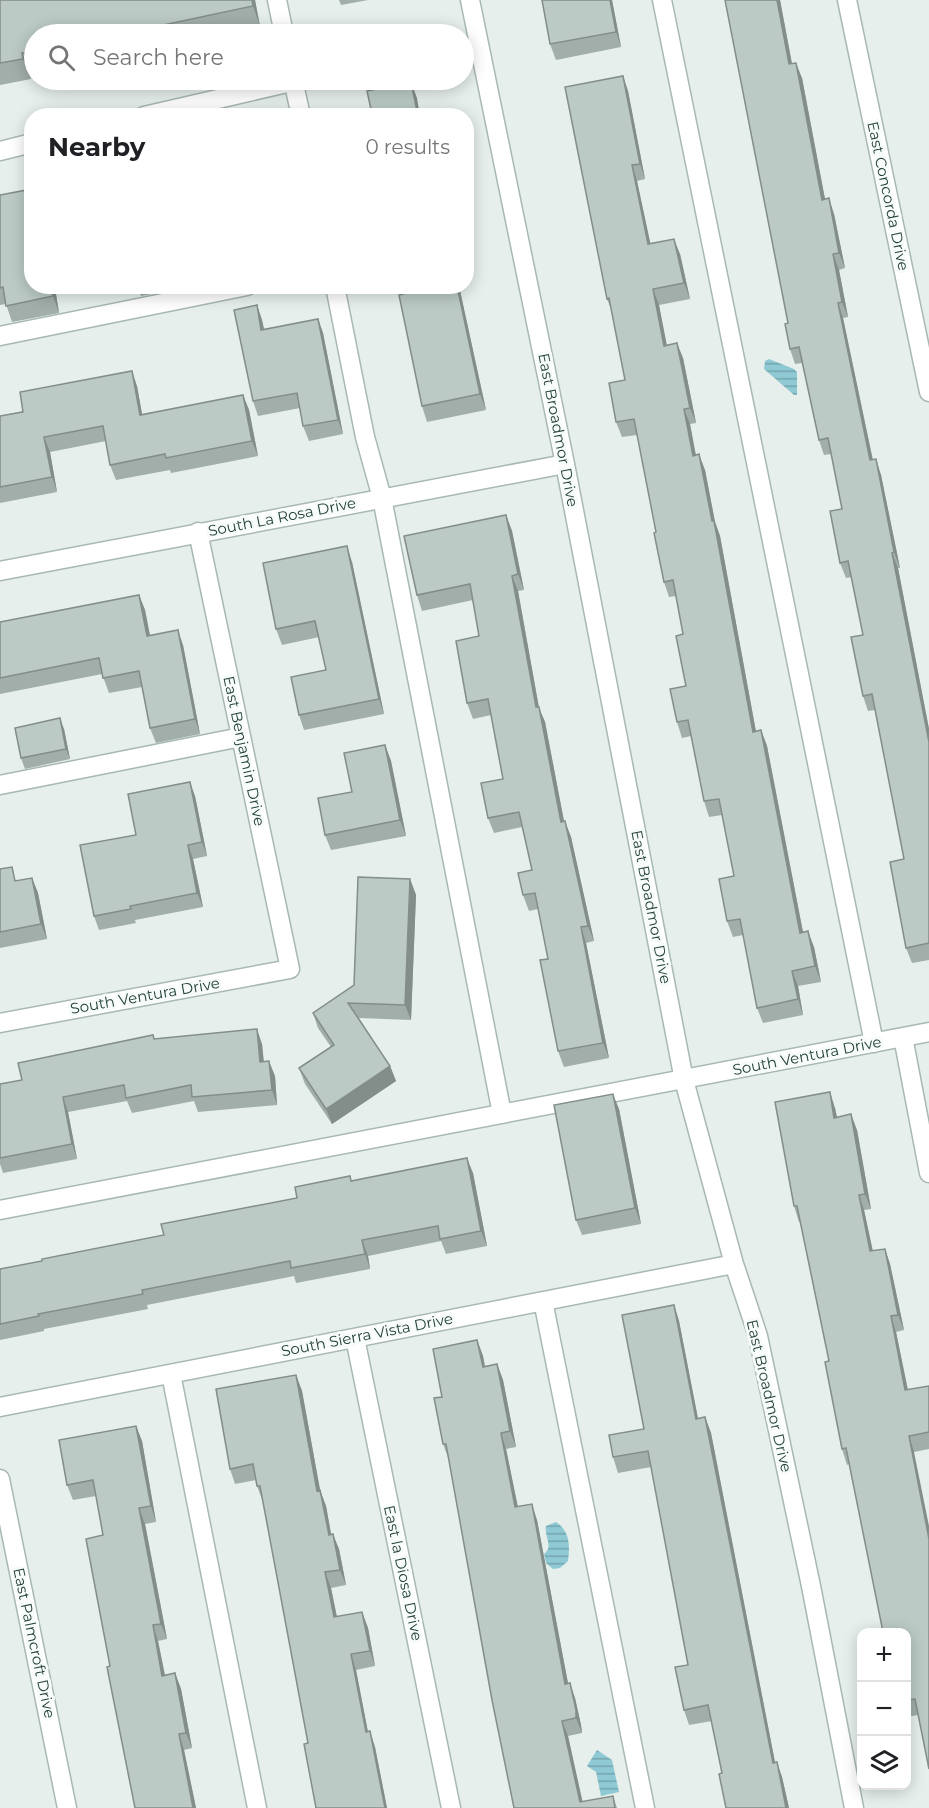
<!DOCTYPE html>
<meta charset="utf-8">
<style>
:root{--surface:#fff;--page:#f2f2f2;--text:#202124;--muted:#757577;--line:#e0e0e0}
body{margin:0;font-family:Montserrat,sans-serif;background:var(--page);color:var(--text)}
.controls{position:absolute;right:18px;bottom:18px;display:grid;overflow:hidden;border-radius:12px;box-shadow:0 3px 15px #0003}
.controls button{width:54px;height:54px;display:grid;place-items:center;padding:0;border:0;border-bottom:2px solid var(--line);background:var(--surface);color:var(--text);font:30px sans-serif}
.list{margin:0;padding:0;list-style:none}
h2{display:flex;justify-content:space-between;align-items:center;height:78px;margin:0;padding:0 24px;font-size:26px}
h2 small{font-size:20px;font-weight:400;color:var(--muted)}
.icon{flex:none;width:33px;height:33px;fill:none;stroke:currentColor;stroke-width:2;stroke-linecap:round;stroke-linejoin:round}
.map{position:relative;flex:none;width:929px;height:1808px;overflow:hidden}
.search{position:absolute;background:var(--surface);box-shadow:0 3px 15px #0003;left:24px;top:24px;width:450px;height:66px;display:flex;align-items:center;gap:15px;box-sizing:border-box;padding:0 21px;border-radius:33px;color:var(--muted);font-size:22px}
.panel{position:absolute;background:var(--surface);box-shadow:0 3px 15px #0003;left:24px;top:108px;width:450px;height:186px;border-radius:24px}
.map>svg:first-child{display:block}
.water{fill:url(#water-rules)}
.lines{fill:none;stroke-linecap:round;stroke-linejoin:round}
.minor-casing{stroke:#a8b8b2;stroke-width:21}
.minor{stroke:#fff;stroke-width:18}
.wall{fill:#a1aea9}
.shaded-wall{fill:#838d89}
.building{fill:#bbcac4;stroke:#838d89;stroke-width:1.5}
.labels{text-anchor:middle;stroke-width:6;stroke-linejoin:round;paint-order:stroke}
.street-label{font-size:15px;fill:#24423a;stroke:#f7fbf9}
</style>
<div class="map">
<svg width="929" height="1808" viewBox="0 0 929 1808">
<defs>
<pattern id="water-rules" width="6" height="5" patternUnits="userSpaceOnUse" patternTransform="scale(1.5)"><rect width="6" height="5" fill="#8ec9d4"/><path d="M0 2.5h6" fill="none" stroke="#74a5ad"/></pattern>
</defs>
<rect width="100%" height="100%" fill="#e6efeb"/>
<path class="water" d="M769,359L794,369L797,372V395H794L764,369L765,361Z
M556,1522C570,1531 570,1546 568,1561L560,1568L553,1569L546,1563L544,1554C554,1547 544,1536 546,1526Z
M597,1750L612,1760L619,1792L601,1796L596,1772L587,1766Z"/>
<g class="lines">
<defs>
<path id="minor" d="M277,0L284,34
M470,0L565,464L684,1080L734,1264L758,1336L811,1586L854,1808
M662,0L874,1043
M847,0L929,392
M293,80L301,116
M144,116L300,80
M0,151L32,143
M335,286L365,437L382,498L502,1114
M0,336L247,286
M0,571L565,464
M0,785L241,737
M0,1023L290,969L198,532
M903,1037L929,1173
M0,1210L929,1032
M543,1301L645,1808
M355,1338L451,1808
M171,1374L257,1808
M0,1407L734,1264
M0,1479L67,1808"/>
</defs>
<use href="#minor" class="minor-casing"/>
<use href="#minor" class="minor"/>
</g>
<path class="wall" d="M0,0H255L260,26L222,34H34V72L29,73L31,79L0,85Z
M339,0H368L341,5Z
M542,0H612L621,47L556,60L550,44Z
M725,0H780L792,64L802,78L825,199L834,214L845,268L839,270L848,317L843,318L873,460L881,475L900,568H898L929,729V960L912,963L906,948L904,859L875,710L868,711L863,696V635L852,577L846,578L840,563L842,509L831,454L824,455L819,440L802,363L795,364L790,349L788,323Z
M623,76L628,91L645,179L637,181L650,244L680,254L690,299L659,305L666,345L683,358L696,423L690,424L695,455L705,470L715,522L720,536L756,732L761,730L767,746L803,932L814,947L821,982L798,986L803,1015L763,1023L757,1008L743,935L733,937L727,921L734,876L722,815L709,817L704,801L691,736L682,738L677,722L686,686L683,634L676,596L669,597L664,582L656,532L637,435L622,437L616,422L625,380L613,314L607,299Z
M0,195L32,286H68L69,291L56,294L59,313L12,322L6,304L0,305Z
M137,286H187V287L141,296Z
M414,286H459L486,410L427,422L422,406Z
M257,305L262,320L264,329L318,319L323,333L343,434L309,441L303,426L300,408L258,416L253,401Z
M137,386L142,415L243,395L249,410L258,456L171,473L170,470L116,480L110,465L106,441L50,452L57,492L0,503V416Z
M506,515L512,531L524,590L518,591L539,708L545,722L564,821L571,837L594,941L586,943L609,1058L564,1067L558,1051L548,959L538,909L529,911L523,895L532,870L522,827L494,833L488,818L503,779L491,715L473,719L467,703L479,636L473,600L422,611L417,595Z
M352,562L384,714L304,730L299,715L326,670L319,637L282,645L276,629Z
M139,595L145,610L150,636L183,645L200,734L156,743L150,728L142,687L109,693L102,674L0,694V622Z
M64,729L70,759L25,769L21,758Z
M385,745L391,761L406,836L331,850L325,835L352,792Z
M195,796L207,856L193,859L203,907L135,920L136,923L99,930L94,916L136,835Z
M0,869L17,881L32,878L38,893L47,939L0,948Z
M410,879L416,895L411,1020L359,1018L390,1066L396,1081L332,1124L305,1084L299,1068L331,1047L318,1028L313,1013L354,985Z
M154,1039L262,1044L264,1062L275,1076L277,1105L198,1112L194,1101L132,1113L127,1101L68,1112L77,1159L3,1173L0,1164V1084L22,1080Z
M835,1108L837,1117L857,1130L871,1209L864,1210L873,1251L885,1249L890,1264L904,1330L896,1332L908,1390L929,1386V1449L914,1452L918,1715L906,1717V1632L849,1464L847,1465L842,1449L829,1361L800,1222H799L794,1206Z
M619,1109L641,1224L582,1235L576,1220Z
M473,1173L487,1246L446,1254L441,1241L368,1256L370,1269L296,1283L294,1276L147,1305L148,1309L44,1329V1331L0,1340V1269L42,1261L164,1235L297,1198L350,1176L351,1181Z
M674,1305L679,1321L698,1419L705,1417L711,1433L775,1762L782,1777L789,1808H726L722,1773L712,1721L689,1725L684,1710L688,1665L651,1467L618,1473L613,1457L644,1429Z
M477,1340L483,1356L485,1367L497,1364L503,1380L516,1447L506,1449L518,1507L537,1520L568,1683L575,1698L581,1725L582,1733L568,1736L582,1802L613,1796L617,1808H514L449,1460L443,1444Z
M296,1375L302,1391L320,1490L326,1506L331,1534L339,1549L346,1585L331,1588L337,1617L362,1612L368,1628L375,1666L356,1670L368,1732L375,1747L387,1808H316L308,1743L263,1502L257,1486L256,1480L235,1484L230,1469Z
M136,1426L142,1441L156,1522L145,1524L167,1639L158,1641L165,1675L175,1673L181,1689L192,1748L184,1750L196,1808H135L110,1666L103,1535L96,1496L73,1500L67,1485Z"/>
<path class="shaded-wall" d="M252,0H255L260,26L253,6Z
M610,0H612L621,47L616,32Z
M777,0H780L795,80L789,64Z
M22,53L29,73L31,79L23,59Z
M796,63L802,78L828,215L822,200Z
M623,76L628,91L645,179L640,164Z
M411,82L417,98L420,116H418Z
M632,165L637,181L654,260L648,244Z
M829,198L834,214L845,268L839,253Z
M674,239L680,254L690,299L684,283Z
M833,254L839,270L848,317L842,302Z
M51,286H53L56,294L59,313L53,296Z
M457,286H459L486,410L480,394Z
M653,289L659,305L670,361L664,346Z
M838,303L843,318L876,476L870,460Z
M257,305L262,320L267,344L261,330Z
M318,319L323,333L343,434L338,420Z
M677,343L683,358L696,423L690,408Z
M132,371L137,386L145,430L140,415Z
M243,395L249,410L258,456L252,441Z
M684,409L690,424L699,471L693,456Z
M44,437L50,452L57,492L52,477Z
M699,454L705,470L715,522L720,536L759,748L753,732Z
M876,459L881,475L900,568L894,552Z
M506,515L512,531L524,590L518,574Z
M347,546L352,562L384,714L379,699Z
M892,553L898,568L929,729V742Z
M512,576L518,591L539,708L545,722L567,837L561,822L536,707Z
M139,595L145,610L153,651L147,636Z
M178,630L183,645L200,734L195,719Z
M60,718L64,729L70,759L66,749Z
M761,730L767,746L806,948L800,933Z
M385,745L391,761L406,836L400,820Z
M190,782L195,796L207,856L202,842Z
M565,821L571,837L594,941L588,926Z
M188,845L193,859L203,907L197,893Z
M32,878L38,893L47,939L41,924Z
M410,879L416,895L411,1020L405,1005Z
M581,927L586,943L609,1058L603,1043Z
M808,931L814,947L821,982L815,966Z
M792,971L798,986L803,1015L798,999Z
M257,1029L262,1044L265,1077L260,1062Z
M269,1061L275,1076L277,1105L272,1090Z
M390,1066L396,1081L332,1124L326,1109Z
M830,1092L835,1108L840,1133L834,1118Z
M613,1094L619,1109L641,1224L635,1208Z
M63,1097L68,1112L77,1159L72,1144Z
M851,1114L857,1130L871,1209L865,1194Z
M467,1158L473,1173L487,1246L481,1231Z
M859,1195L864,1210L876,1267L870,1251Z
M362,1240L368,1256L370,1269L365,1254Z
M885,1249L890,1264L904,1330L898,1315Z
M674,1305L679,1321L701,1434L696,1419Z
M891,1316L896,1332L911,1406L905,1390Z
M477,1340L483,1356L488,1383L483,1367Z
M497,1364L503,1380L516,1447L510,1431Z
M296,1375L302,1391L323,1506L317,1491Z
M705,1417L711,1433L778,1778L773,1763Z
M136,1426L142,1441L156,1522L151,1506Z
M501,1433L506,1449L521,1523L515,1507Z
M909,1436L914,1452L929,1526V1539Z
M320,1490L326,1506L334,1550L329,1535Z
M532,1504L537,1520L571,1699L565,1684Z
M139,1508L145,1524L167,1639L161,1624Z
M333,1534L339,1549L346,1585L340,1570Z
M325,1572L331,1588L340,1633L334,1617Z
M362,1612L368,1628L375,1666L370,1651Z
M153,1625L158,1641L168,1691L162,1676Z
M351,1654L356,1670L371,1748L366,1732Z
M175,1673L181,1689L192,1748L186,1733Z
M570,1683L575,1698L581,1725L582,1733L576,1718Z
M562,1721L568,1736L584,1808L580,1802Z
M370,1731L375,1747L387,1808H385Z
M179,1734L184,1750L196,1808H193Z
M777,1762L782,1777L789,1808H786Z"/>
<path class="building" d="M0,0H252L253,6L121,34H34V51L22,53L23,59L0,63Z
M542,0H610L616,32L550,44Z
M725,0H777L789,64L796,63L822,200L829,198L839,253L833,254L842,302L838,303L870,460L876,459L894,552L892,553L929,742V943L906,948L890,862L904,859L872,694L863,696L851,637L863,635L848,561L840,563L830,511L842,509L828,438L819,440L799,347L790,349L785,324L788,323Z
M623,76L640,164L632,165L648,244L674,239L684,283L653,289L664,346L677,343L690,408L684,409L693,456L699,454L712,521H714L753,732L761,730L800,933L808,931L815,966L792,971L798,999L757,1008L740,919L727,921L719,879L734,876L719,799L704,801L688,720L677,722L670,689L686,686L676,636L683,634L673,580L664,582L654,533L656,532L634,419L616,422L609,383L625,380L609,298L607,299L565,87Z
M411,82L418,116H363L372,114L367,91Z
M32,189V286H51L53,296L6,306L3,287L0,288V195Z
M414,286H457L480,394L422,406L399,295L415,291Z
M257,305L261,330L318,319L338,420L303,426L297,393L253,401L234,310Z
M132,371L140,415L243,395L252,441L166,458L165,454L110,465L103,426L44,437L52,477L0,487V416L23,412L20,392Z
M506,515L518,574L512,576L536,707H539L561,822L565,821L588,926L581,927L603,1043L558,1051L540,960L548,959L535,893L523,895L518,873L532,870L519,812L488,818L481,783L503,779L488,699L467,703L456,641L479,636L470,584L417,595L404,536Z
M347,546L379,699L299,715L291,677L326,670L315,621L276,629L263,563Z
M139,595L147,636L178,630L195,719L150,728L139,671L103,678L99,658L0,678V622Z
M60,718L66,749L21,758L15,728Z
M385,745L400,820L325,835L318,798L352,792L344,753Z
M190,782L202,842L188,845L197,893L130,906L131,909L94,916L80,845L136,835L128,794Z
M12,867L15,881L32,878L41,924L0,932V869Z
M358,877L410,879L405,1005L348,1003L390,1066L326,1109L299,1068L334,1045L313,1013L354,985Z
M257,1029L260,1062L269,1061L272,1090L192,1097L191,1085L126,1098L124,1085L63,1097L72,1144L0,1158V1084L22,1080L18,1063L153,1035L154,1039Z
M830,1092L834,1118L851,1114L865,1194L859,1195L870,1251L885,1249L898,1315L891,1316L905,1390L929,1386V1432L909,1436L929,1539V1769L915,1699L906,1700V1632H883L846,1448L842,1449L825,1362L829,1361L797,1206H794L775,1102Z
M613,1094L635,1208L576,1220L554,1105Z
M467,1158L481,1231L440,1239L438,1226L362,1240L365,1254L291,1268L290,1261L142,1290L143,1294L38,1314L39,1316L0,1324V1269L42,1261V1259L164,1235L161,1224L297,1198L295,1187L350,1176L351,1181Z
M674,1305L696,1419L705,1417L773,1763L777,1762L786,1808H726L719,1774L722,1773L708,1705L684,1710L675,1667L688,1665L648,1451L613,1457L609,1435L644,1429L622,1315Z
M477,1340L483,1367L497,1364L510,1431L501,1433L515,1507L532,1504L565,1684L570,1683L576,1710V1718L562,1721L580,1802L613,1796L615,1808H514L492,1700L446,1444H443L434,1398L442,1397L433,1349Z
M296,1375L317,1491L320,1490L329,1535L333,1534L340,1570L325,1572L334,1617L362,1612L370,1651L351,1654L366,1732L370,1731L385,1808H316L304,1744L308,1743L260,1486H257L253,1464L230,1469L216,1389Z
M136,1426L151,1506L139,1508L161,1624L153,1625L162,1676L175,1673L186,1733L179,1734L193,1808H135L107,1667L110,1666L86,1539L103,1535L93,1480L67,1485L59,1440Z"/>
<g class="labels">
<g class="street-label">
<text transform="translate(888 196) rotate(78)" y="5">East Concorda Drive</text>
<text transform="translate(558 430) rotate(79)" y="5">East Broadmor Drive</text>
<text transform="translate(282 517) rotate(-11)" y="5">South La Rosa Drive</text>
<text transform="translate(244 751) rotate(78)" y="5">East Benjamin Drive</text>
<text transform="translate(651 907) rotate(79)" y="5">East Broadmor Drive</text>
<text transform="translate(145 996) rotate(-10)" y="5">South Ventura Drive</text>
<text transform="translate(807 1056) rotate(-11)" y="5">South Ventura Drive</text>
<text transform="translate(367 1335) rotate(-11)" y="5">South Sierra Vista Drive</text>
<text transform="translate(769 1396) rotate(77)" y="5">East Broadmor Drive</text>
<text transform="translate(403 1573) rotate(78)" y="5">East la Diosa Drive</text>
<text transform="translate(34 1643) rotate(78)" y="5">East Palmcroft Drive</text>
</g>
</g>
</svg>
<div class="controls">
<button>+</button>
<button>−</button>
<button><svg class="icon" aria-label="layers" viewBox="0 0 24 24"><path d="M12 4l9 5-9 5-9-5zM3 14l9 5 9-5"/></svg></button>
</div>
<div class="search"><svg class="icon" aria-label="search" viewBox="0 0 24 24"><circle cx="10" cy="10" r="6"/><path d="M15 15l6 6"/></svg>Search here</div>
<section class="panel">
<h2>Nearby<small>0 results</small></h2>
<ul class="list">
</ul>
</section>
</div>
